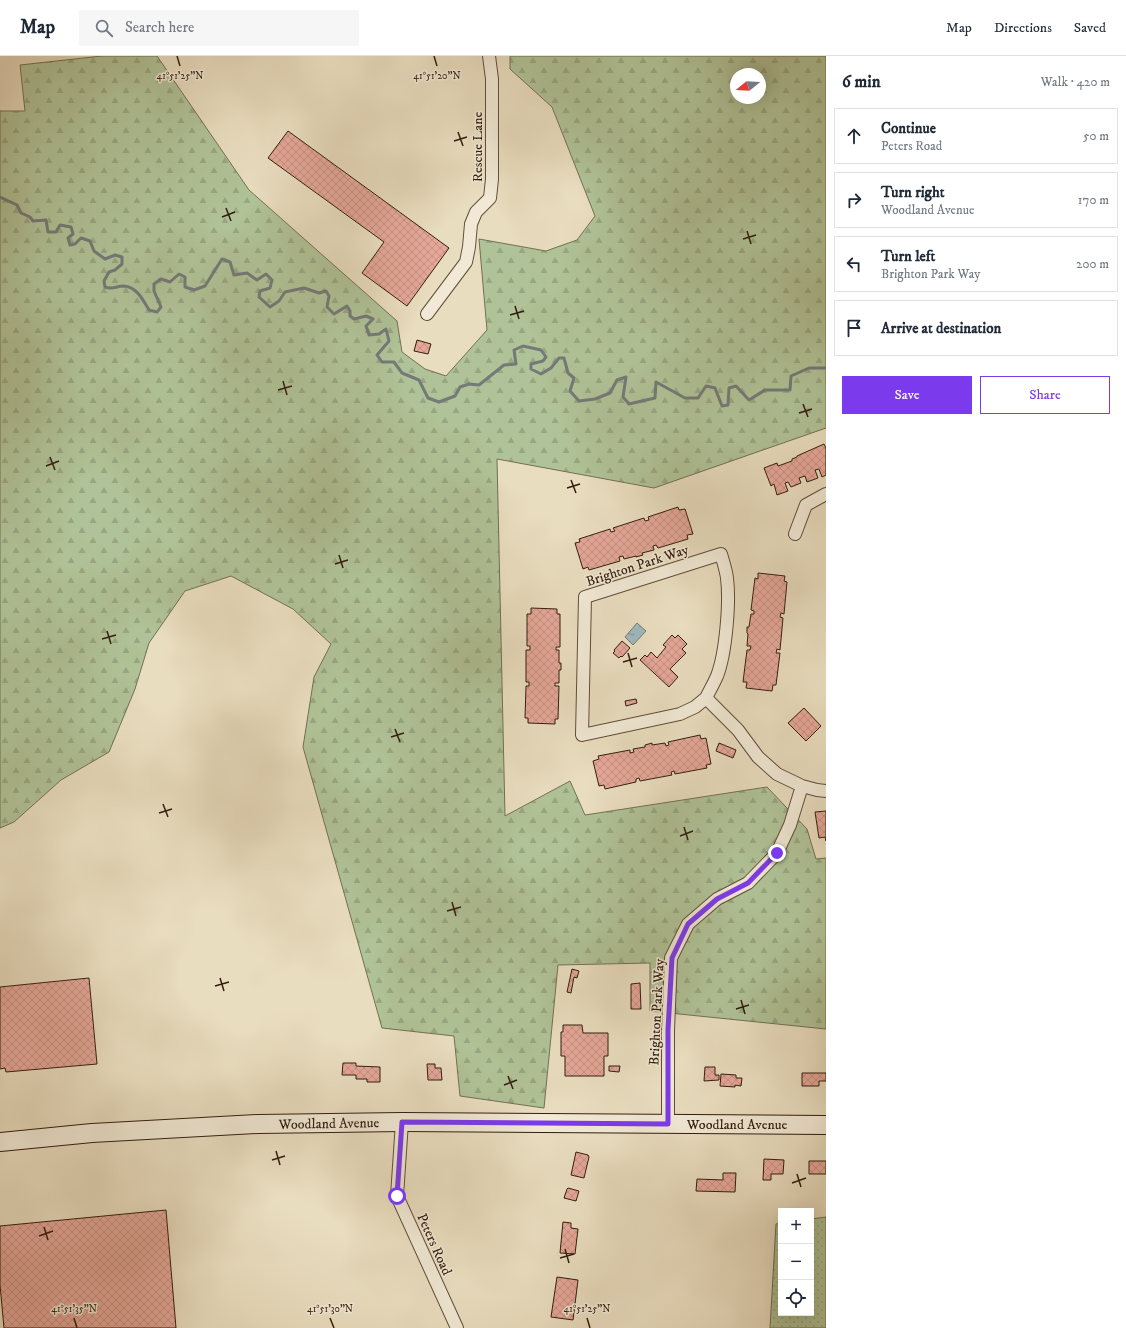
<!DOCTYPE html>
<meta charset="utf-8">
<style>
:root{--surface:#fff;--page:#f6f6f7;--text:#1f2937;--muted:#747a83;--line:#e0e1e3;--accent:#7c3aed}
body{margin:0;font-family:"IM FELL DW Pica",serif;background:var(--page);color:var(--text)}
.controls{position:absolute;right:12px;bottom:12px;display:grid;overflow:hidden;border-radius:0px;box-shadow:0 4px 16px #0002}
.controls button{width:36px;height:36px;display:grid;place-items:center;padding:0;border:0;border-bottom:1px solid var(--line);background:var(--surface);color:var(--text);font:20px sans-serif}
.compass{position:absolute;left:730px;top:12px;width:36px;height:36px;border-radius:50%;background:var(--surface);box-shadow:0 4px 16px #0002;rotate:252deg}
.stop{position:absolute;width:12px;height:12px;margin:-9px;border:3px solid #7c3aed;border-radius:50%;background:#fff}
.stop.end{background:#7c3aed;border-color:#fff;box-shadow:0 1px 4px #0008}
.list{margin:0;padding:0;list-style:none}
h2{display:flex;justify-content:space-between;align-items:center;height:52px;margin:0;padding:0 16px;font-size:17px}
h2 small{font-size:13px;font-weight:400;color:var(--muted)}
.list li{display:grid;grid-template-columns:26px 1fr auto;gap:12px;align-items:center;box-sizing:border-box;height:56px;margin:0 8px 8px;padding:0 8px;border:1px solid var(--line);border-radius:0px}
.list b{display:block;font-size:15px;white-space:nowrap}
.list p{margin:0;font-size:13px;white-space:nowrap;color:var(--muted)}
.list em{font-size:13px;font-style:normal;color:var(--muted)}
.actions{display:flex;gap:8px;padding:12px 16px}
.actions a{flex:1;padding:9px 0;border:1px solid var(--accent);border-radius:0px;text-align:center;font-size:14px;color:var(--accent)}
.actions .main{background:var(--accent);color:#fff}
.icon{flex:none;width:22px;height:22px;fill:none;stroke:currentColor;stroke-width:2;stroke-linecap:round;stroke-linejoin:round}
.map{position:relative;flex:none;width:826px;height:1272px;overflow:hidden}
header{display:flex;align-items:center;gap:24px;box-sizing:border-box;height:56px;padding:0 20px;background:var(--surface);border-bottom:1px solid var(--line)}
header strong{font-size:19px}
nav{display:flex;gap:22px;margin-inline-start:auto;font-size:14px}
.search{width:280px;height:36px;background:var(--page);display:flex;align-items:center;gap:10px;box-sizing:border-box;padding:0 14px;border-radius:0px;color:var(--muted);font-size:15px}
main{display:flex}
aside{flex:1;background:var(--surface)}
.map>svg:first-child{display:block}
.grass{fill:url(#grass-dots);stroke:#727053}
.forest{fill:url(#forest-firs);stroke:#727053;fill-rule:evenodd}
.water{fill:url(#water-ripples);stroke:#747a78}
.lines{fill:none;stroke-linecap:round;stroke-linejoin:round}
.stream{stroke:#747a78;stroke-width:3}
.building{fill:url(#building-cross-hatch);stroke:#331d0f}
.street-casing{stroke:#604d3b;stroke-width:14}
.secondary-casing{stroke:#331d0f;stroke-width:20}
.street{stroke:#f1e9d5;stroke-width:12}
.secondary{stroke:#f1e9d5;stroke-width:18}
.route{stroke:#7c3aed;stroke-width:5}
.ticks{fill:none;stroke:#331d0f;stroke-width:1.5}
.labels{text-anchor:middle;stroke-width:3;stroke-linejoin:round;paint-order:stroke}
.street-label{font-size:14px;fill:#331d0f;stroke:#f1e9d5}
.ticks-label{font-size:10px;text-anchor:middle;fill:#331d0f;stroke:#f1e9d5;stroke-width:3;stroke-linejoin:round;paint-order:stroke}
</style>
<header>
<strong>Map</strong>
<div class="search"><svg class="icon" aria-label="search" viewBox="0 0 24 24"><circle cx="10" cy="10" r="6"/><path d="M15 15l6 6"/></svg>Search here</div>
<nav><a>Map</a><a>Directions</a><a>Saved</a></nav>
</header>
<main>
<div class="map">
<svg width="826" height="1272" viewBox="0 0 826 1272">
<defs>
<pattern id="grass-dots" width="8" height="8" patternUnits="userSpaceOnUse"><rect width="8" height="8" fill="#b0c297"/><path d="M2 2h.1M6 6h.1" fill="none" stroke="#98a681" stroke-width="1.8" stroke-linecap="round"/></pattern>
<pattern id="forest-firs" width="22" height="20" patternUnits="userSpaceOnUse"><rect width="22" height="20" fill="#b0c297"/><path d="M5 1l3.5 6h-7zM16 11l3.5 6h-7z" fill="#98a681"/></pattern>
<pattern id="water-ripples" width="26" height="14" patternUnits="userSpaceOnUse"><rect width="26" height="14" fill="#9fb8be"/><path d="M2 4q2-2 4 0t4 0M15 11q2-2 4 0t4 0" fill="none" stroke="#829599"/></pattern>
<pattern id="building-cross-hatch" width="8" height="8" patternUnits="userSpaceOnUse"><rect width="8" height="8" fill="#e5a798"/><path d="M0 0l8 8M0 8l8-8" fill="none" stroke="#c58f82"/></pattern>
</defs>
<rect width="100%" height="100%" fill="#e9ddbf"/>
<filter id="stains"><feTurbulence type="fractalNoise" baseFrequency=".005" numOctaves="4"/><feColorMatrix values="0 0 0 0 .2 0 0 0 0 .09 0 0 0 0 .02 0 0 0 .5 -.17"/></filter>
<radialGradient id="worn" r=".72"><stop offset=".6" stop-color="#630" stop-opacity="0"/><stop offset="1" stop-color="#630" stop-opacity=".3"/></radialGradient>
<path class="grass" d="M826,1161V1272H770L776,1168L781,1167V1257H811V1163Z"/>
<path class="forest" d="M102,0H157L249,134L397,265L402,296L425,313L446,320L487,274L479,183L546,195L577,184L595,160L552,51L510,13V0H826V372L654,432L497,403L505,760L570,725L585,759L767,731L807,773L816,803L826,802V973L650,955V907L558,909L544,1052L460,1040L454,980L382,972L303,691L314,621L331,588L293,553L231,520L185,535L149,587L135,633L109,696L61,724L14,766L0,772V55H25L20,9ZM736,18H760V42H736Z"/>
<path class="water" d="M637,567L646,575L633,589L625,581Z"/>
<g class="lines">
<path class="stream" d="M0,141L17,149L21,157L30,161L33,165L46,164L48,176H56L60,169L71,171L73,178L68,182L70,189L75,188L81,182L90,185L94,195L105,203L115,199L122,201V208L115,214L109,216L104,225L105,231C114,234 115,230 124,230C137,231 143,244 149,254L157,256L161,251L154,235V228L161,223L170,226L179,218L185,221V231L194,234L205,230L222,203L230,206L234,219L247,217L257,224L266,218L272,224L270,232L260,235L259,241L270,251L279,245L285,236L304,232L319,237L326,235L329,240L327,251L334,258L347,250L350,255V260L354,263L366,260L373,263L366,270L369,279L379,278L386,273L389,285L377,299L382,306H394L402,317L419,324L428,342L439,346L455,340L460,331L469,328L479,329L504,309L516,308L514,294L523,290L541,294L546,301L543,305L531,308V313L541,318L551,312L559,302H564L568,317L574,322L570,335L579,345L595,343L610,337L617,324L626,321L623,341L629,348L655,342L656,326L685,342H698L706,330L715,332L722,350L728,349L729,332L736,330L749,344L765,334H790L791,320L809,312H826"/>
</g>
<path class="building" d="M288,75L449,192L407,250L362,217L384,186L268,102Z
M417,284L431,288L428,298L414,295Z
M824,388L826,392V419L822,421L819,413L815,414L818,422L807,426L805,420L799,422L801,427L791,431L788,426L785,427L788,435L777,439L774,428L771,430L764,412L777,407L778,410L792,405V403L797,401V400Z
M678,451L679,454L685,453L693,478L687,479L688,483L658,492L656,489L653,490L654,494L642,497L643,499L636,501V500L624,503L623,500L619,501L620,505L589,514L588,511L583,513L575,487L580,486L579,483L610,473L611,476L615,475L613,472L644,462L645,465L649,464L648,461Z
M758,517L785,520L784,525L787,526L784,558L781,557L780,561L783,562L780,594L777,593L776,597H780L776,629H773L772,635L746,632L747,626H743L747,594H750L751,590H747L748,578L747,577V571H749L751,558H754V555L751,554L755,522L758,523Z
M531,552L557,553V558H560V591H556V594H559V607H561V614H559V627H555V630H559L558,663H555V668L528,667V662H525L526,630H529V626H526V594H530V590H527V558H531Z
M672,579L675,582L678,579L687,588L682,593L686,597L670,613L678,621L669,631L640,604L645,599L647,601L651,596L657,602L666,591L663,589Z
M622,585L630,592L622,601L621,600L619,602L613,597L615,595L614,594Z
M636,643L637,647L626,650L625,645Z
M804,652L821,670L806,685L788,667Z
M700,679L701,683L706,682L711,708L706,709L707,712L675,718L674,715L671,716L672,719L640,725L639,722L636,723V726L605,733L604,729L599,730L593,705L599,703L598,700L630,694V697L634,696L633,693L645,691V689L652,687V689L665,687L666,690L669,689L668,686Z
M719,687L736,694L733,702L716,695Z
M826,755V785L825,781L819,782L815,756Z
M572,913L579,915L577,922L574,921L571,937L567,936Z
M89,922L97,1008L6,1016L5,1012L0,1013V931Z
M640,927L641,953H631V928Z
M563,969H582L583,977H608V1000H604V1020H565V1000H561V976H563Z
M343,1007H356V1010L380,1011V1026H367V1023H356V1019H342Z
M427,1008H435V1012H441L442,1024H428Z
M609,1010H620L619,1016L609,1015Z
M705,1011H715V1019H719V1024L704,1025Z
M802,1017H826V1025H819V1030H802Z
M721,1018L736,1019V1022H742L741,1030L735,1029V1031L720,1030Z
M576,1096L588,1099L589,1101L584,1122L571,1119Z
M764,1103L784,1104L783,1118H771V1124H763Z
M809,1105H826V1118H809Z
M723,1117H736L735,1136L696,1135L697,1123L723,1124Z
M568,1132L579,1135L576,1145L564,1142L567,1133Z
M166,1154L176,1272H4L0,1229V1170Z
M563,1166L571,1167V1172L578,1173L575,1198L560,1197Z
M557,1221L578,1224L573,1264L551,1261Z"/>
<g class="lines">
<defs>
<path id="street" d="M427,258L466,206L469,191L471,168L476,156L490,142L492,123V23L489,0
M795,478L806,449L826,438
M706,642L695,651L680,658L582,679L585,541L721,498C723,505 726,514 727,522C730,546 726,597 717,620C714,627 710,634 706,642L738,674L758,701L777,718L802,730L817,734L826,735
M402,1066L397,1140L457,1272
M668,1068V974L671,902L688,868L717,843L748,827L777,797L790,769L802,730"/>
<path id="secondary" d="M0,1086L92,1077L258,1068L402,1066L826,1069"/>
</defs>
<use href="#street" class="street-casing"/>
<use href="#secondary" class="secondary-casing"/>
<use href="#street" class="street"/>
<use href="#secondary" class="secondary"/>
</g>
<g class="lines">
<path class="route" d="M397,1140L402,1066L668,1068V974L672,902L688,868L717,843L748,827L777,797"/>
</g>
<path class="ticks" d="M177,0L180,10M434,0L437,10M458,76L463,90M454,85L467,81M226,152L231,165M222,161L235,156M747,175L751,188M743,183L756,179M515,250L519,263M510,259L524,255M283,325L287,339M278,334L292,330M803,348L808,361M799,357L812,353M50,401L55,414M46,410L59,405M571,424L576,437M567,432L580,428M339,499L343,512M335,508L348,504M107,575L111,588M102,583L116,579M628,597L632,611M623,606L637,602M395,673L400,686M391,681L404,677M163,748L168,761M159,757L172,753M684,771L688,784M680,780L693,775M452,846L456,860M447,855L461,851M220,922L224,935M215,930L229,926M741,944L745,958M736,953L749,949M508,1020L513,1033M504,1029L517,1024M276,1095L280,1109M272,1104L285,1100M797,1118L801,1131M792,1127L806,1122M44,1171L48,1184M39,1180L53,1175M565,1193L569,1207M560,1202L574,1198M74,1262L77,1272M330,1262L334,1272M587,1262L590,1272"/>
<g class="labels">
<g class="street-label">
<text transform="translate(477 91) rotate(-90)" y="5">Rescue Lane</text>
<text transform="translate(637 509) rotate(-18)" y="5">Brighton Park Way</text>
<text transform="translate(656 956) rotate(-87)" y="5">Brighton Park Way</text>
<text transform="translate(329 1067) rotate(-1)" y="5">Woodland Avenue</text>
<text x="737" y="1073">Woodland Avenue</text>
<text transform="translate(435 1188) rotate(66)" y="5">Peters Road</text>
</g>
</g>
<g class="ticks-label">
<text x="180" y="23">41°51'25"N</text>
<text x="437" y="23">41°51'20"N</text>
<text x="74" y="1256">41°51'35"N</text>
<text x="330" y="1256">41°51'30"N</text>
<text x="587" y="1256">41°51'25"N</text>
</g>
<rect width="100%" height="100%" filter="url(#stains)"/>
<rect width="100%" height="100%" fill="url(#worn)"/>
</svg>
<div class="controls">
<button>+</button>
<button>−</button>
<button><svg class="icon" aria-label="locate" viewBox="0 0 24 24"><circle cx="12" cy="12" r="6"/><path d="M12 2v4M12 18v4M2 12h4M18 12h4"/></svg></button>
</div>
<svg class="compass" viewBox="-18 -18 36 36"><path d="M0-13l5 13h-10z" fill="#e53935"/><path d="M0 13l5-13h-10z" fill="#747a83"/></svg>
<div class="stop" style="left:397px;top:1140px"></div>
<div class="stop end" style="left:777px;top:797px"></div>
</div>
<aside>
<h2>6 min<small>Walk · 420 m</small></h2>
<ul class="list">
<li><svg class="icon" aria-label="ahead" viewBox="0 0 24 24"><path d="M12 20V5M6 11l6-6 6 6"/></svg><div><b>Continue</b><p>Peters Road</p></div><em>50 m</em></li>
<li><svg class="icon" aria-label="right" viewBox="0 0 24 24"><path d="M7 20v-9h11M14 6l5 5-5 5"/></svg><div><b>Turn right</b><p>Woodland Avenue</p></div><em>170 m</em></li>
<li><svg class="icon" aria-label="left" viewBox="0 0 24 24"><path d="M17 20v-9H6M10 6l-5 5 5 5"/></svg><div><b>Turn left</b><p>Brighton Park Way</p></div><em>200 m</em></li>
<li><svg class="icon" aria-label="arrive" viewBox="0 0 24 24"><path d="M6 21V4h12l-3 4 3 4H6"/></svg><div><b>Arrive at destination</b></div></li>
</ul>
<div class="actions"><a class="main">Save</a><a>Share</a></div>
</aside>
</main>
